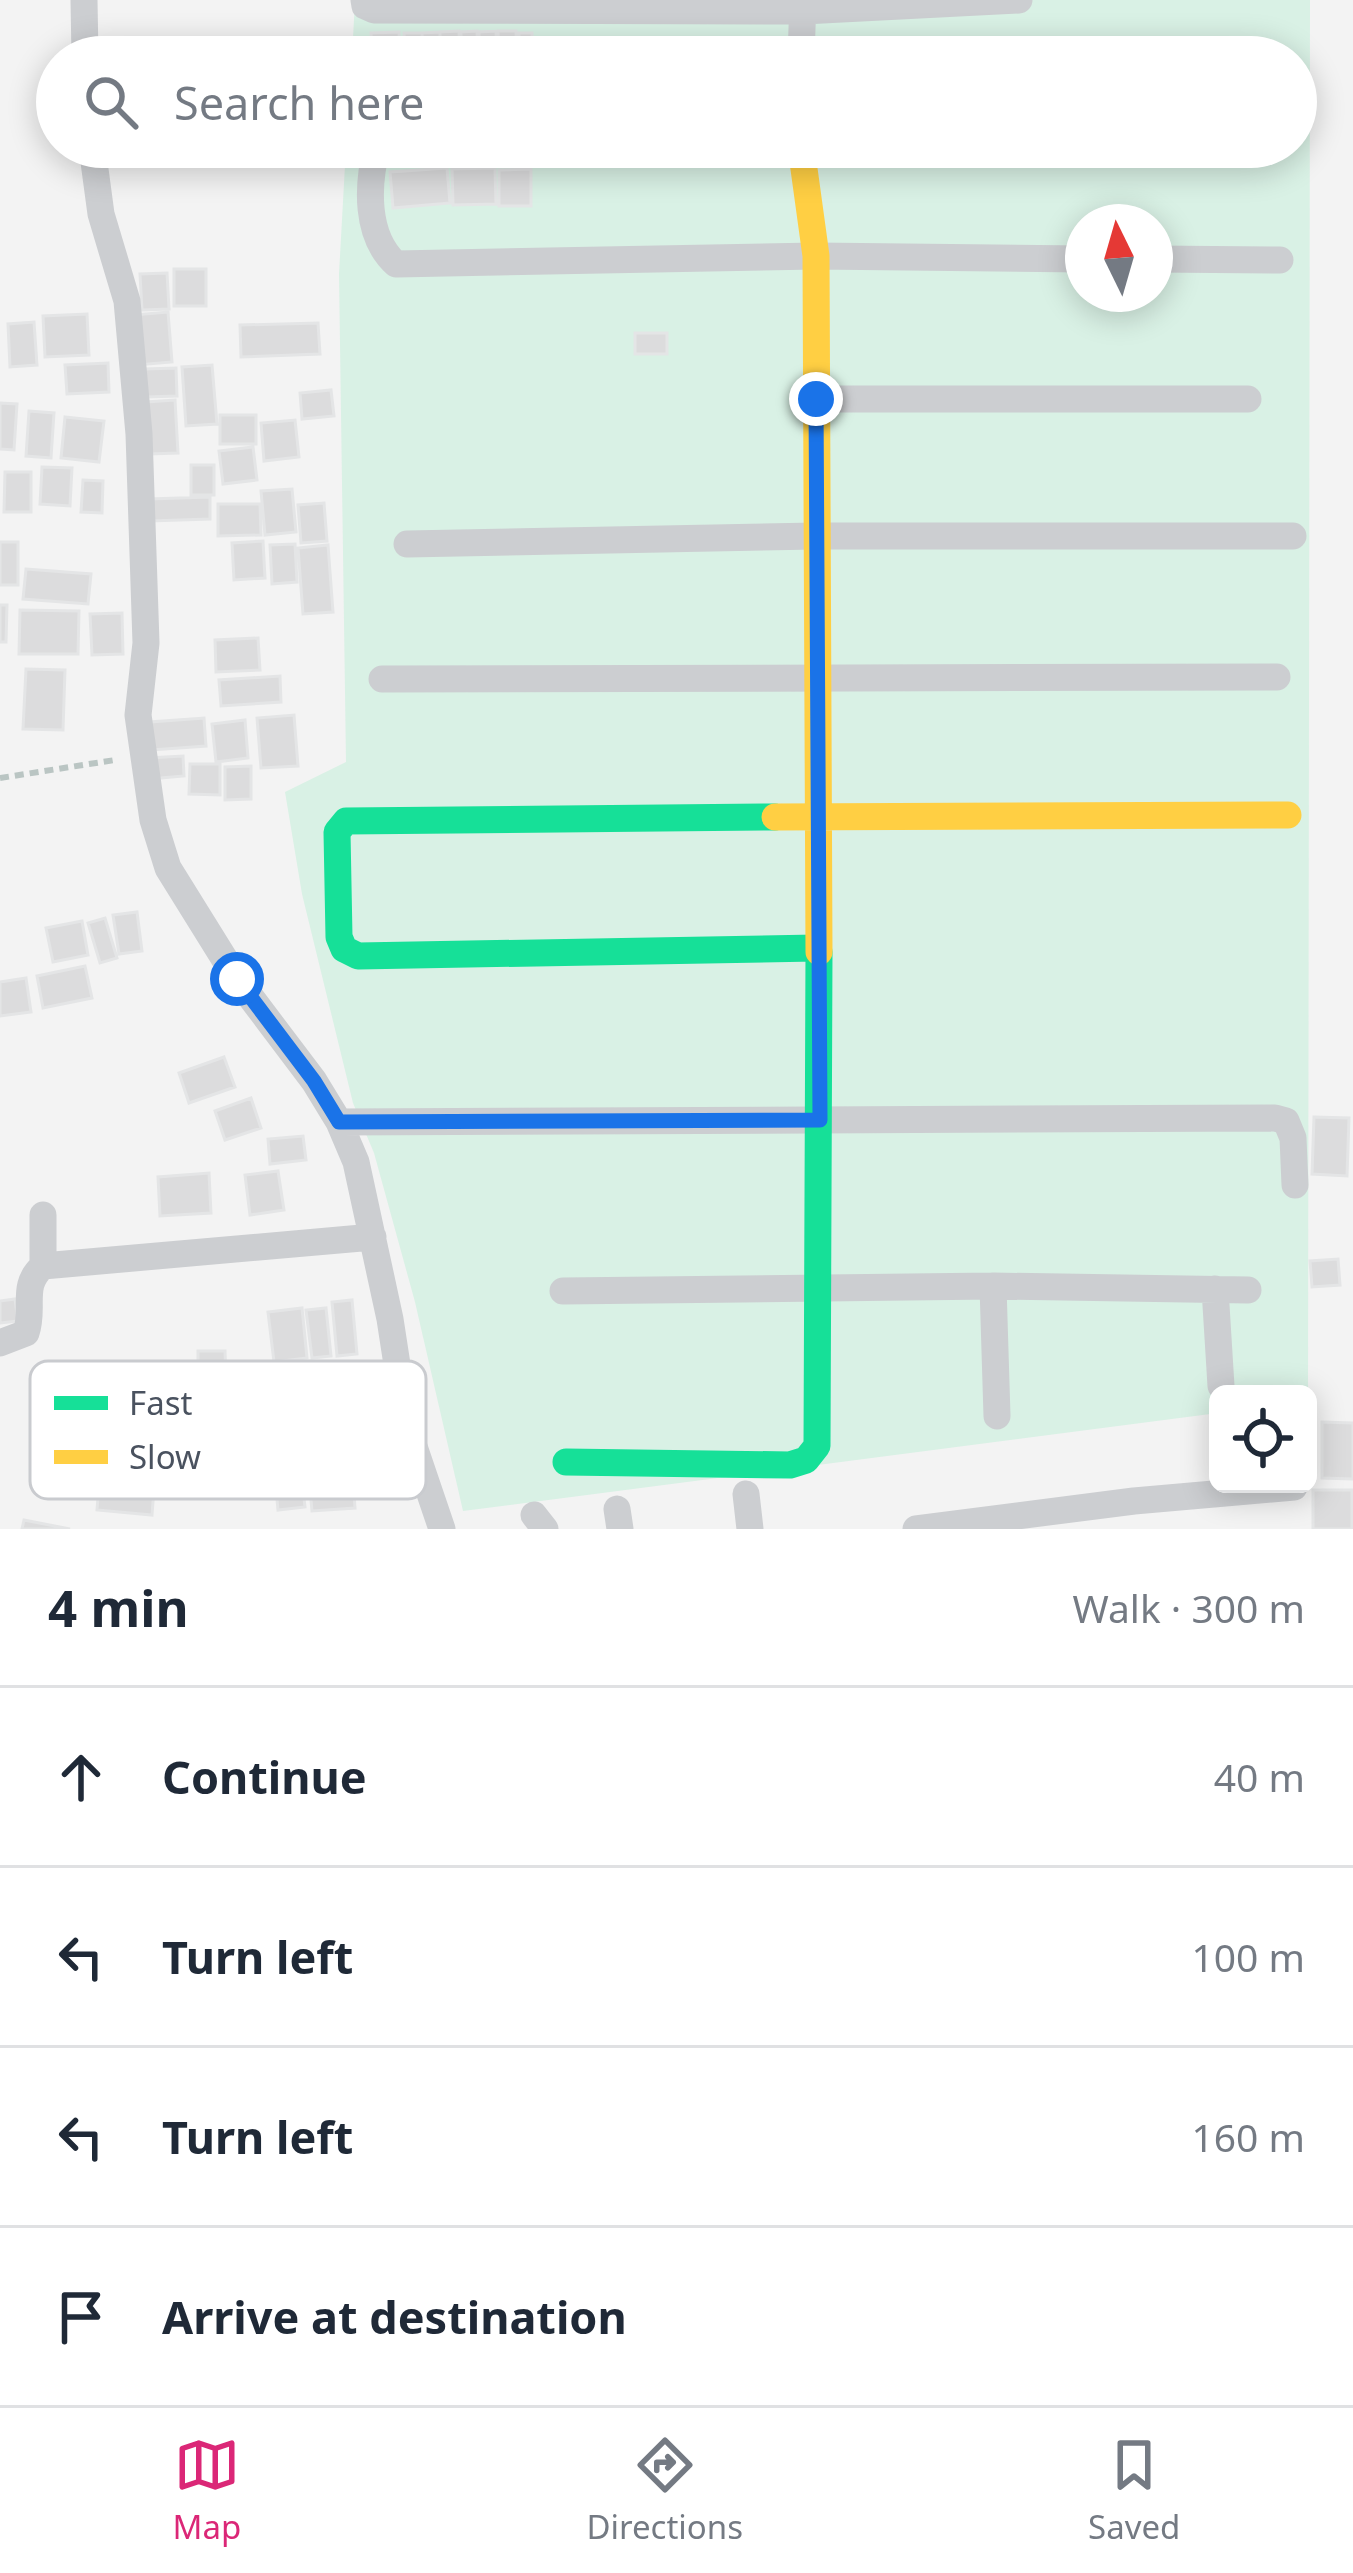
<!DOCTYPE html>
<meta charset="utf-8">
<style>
:root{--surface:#fff;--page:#f6f6f7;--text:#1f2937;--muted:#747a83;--line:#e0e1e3;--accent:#db2777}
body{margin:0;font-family:"Noto Sans",sans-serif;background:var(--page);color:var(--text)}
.controls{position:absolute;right:36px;bottom:36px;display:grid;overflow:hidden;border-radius:18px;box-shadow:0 6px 30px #0003}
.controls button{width:108px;height:108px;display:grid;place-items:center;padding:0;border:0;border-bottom:3px solid var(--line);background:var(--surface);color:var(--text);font:60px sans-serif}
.compass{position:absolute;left:1065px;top:204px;width:108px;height:108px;border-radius:50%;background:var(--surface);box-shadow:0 6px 30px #0003;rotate:355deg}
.stop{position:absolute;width:36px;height:36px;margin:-27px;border:9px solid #1a73e8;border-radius:50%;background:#fff}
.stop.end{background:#1a73e8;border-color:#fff;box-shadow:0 3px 12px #0008}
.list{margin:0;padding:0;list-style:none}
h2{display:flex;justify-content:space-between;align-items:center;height:156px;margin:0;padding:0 48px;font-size:51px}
h2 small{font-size:39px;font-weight:400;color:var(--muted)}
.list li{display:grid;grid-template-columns:78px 1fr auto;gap:36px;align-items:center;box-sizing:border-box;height:180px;padding:0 48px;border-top:3px solid var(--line)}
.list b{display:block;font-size:45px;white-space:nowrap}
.list em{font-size:39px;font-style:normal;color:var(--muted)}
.icon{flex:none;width:66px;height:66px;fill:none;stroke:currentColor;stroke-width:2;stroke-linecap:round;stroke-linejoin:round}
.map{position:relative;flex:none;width:1353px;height:1529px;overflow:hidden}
.search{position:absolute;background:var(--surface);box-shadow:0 6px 30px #0003;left:36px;right:36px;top:36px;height:132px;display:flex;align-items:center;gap:30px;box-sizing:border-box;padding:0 42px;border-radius:66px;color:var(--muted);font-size:45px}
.sheet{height:876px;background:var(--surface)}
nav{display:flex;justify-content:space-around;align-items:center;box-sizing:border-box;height:168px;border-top:3px solid var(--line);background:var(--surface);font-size:33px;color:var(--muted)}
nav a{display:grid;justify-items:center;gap:6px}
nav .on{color:var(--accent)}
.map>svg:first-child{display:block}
.green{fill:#d9f1e5;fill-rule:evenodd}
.building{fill:#dcdcdd;stroke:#e4e5e6;stroke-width:3}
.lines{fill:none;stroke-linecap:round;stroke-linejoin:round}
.path{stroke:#bac5c3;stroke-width:6;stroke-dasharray:9 6;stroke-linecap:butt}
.street{stroke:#ccced1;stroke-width:27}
.fast{stroke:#16e098;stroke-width:27}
.slow{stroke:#ffcf43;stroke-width:27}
.route{stroke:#1a73e8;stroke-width:15}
.key{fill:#fff;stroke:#c9cbcf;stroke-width:3}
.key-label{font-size:33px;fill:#4a525f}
</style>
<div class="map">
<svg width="1353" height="1529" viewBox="0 0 1353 1529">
<rect width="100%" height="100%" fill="#f3f3f3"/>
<path class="green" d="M355,0H1310L1308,1402V1394H1218V1413L463,1511L415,1302L374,1153L353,1103L302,894L285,792L346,762L339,274L346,147H1296V57H352ZM1083,222H1155V294H1083Z"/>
<path class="building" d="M459,31L460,57H440V32Z
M477,31L478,57H461V32Z
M496,31L497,57H480L479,32Z
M498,31H516L517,57H499Z
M399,32L400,57H372L371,33Z
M440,32V57H423L422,33Z
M404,33H422L423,57H405Z
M519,33H532L533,57H519Z
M447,168L450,203L393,208L390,172Z
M495,168L496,204L453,205L452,169Z
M531,169V206H499V170Z
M174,269H206V306H174Z
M167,273L169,309L142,310L140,274Z
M168,312L172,362L137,365L133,315Z
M87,314L89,355L45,357L43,316Z
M34,322L37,365L10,367L8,324Z
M318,323L320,354L241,357L240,325Z
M635,333H667V354H635Z
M108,363L109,392L67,394L65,365Z
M212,365L217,424L186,426L182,367Z
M176,368L177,396L146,397L145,369Z
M331,390L334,416L302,419L300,393Z
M175,400L178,453L149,454L146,402Z
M0,403L17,404L14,450L0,449Z
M29,411L54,413L51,458L26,456Z
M220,415H256V444H220Z
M65,417L104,421L99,462L61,458Z
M295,420L299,457L264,461L261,423Z
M253,447L257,480L223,484L219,451Z
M191,465H214V495H191Z
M42,467L72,468L70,506L40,504Z
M5,472H31V512H4Z
M83,480L103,481L102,513L81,512Z
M292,489L296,532L265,535L261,491Z
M210,497V519L150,521L149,499Z
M324,503L327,541L301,543L298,505Z
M218,504H260L261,535L218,536Z
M263,541L265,578L234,580L232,543Z
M0,542H18V585H0Z
M295,544L297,582L272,584L270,545Z
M328,545L333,612L303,614L298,548Z
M26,569L91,574L88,604L23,599Z
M0,605H7L6,642H0Z
M20,610L79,611L78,654H19Z
M122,613L123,654L92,655L90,614Z
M258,638L260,670L216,672L215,640Z
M26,669L65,670L63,730L23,729Z
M280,676L281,702L221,706L219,680Z
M294,715L298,766L261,768L257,718Z
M204,718L206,746L152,750L150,722Z
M245,720L248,758L216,762L212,724Z
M183,756L184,776L149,779L148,758Z
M190,764H220V795L189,794Z
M251,766V799L225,800V767Z
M137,912L142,951L119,954L113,915Z
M105,918L117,958L100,963L88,923Z
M82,921L88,955L53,962L46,928Z
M85,966L92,998L43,1008L37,976Z
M26,978L31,1012L0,1016V982Z
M224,1057L235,1087L189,1103L179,1073Z
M251,1098L261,1128L225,1140L215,1111Z
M1314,1117L1349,1118L1347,1176L1312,1174Z
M303,1136L306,1160L270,1164L268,1139Z
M278,1171L284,1210L250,1215L245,1175Z
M209,1173L211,1213L160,1216L158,1177Z
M1338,1259L1340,1285L1312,1287L1310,1261Z
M15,1299L18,1321L0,1323V1301Z
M352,1300L357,1354L337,1356L332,1302Z
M302,1308L307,1358L274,1362L268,1312Z
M326,1308L331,1356L312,1358L306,1310Z
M198,1351H225L226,1379H198Z
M1322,1422L1353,1423V1479L1322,1478Z
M300,1464L305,1507L278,1510L274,1467Z
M352,1464L355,1508L312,1511L308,1468Z
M99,1484L154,1489L152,1515L97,1510Z
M1313,1490H1352V1529H1313Z
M24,1520L70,1529H22Z"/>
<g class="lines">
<path class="path" d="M0,778L115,760"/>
<path class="street" d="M84,0L85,57
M364,0L365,6L374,10L803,11L1019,0
M801,57L803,0
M92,147L101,214L127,301L139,434L146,643L138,715L153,820L168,868L237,979L314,1081L339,1122L356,1162L390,1319L406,1423L442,1529
M377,147C367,185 365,236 396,264L816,256L1083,259
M1155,259L1280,260
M816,399H1248
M407,544L816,536H1293
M382,679L1277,677
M339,1122L1275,1118L1286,1121L1293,1138L1295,1185
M43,1266V1215
M993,1286L997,1416
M1215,1289L1221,1386
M563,1291L993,1286L1248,1290
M0,1343L26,1333C35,1308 20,1286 43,1266L373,1237
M277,1429L406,1423
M746,1494L750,1529
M617,1509L620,1529
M534,1515L545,1529
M916,1529L1134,1501L1294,1487"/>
<path class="fast" d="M775,817L346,821L337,832L339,937L344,949L358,956L816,948
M566,1462L790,1465L806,1460L817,1446L819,952"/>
<path class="slow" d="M801,147L816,256L819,952
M775,817L1288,815"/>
</g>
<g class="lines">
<path class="route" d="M237,979L314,1081L339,1122L820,1120L816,399"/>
</g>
<rect x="30" y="1361" width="396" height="138" rx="18" class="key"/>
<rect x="54" y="1396" width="54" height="14" fill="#16e098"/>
<rect x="54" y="1450" width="54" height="14" fill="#ffcf43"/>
<g class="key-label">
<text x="129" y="1415">Fast</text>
<text x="129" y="1469">Slow</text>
</g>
</svg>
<div class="controls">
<button><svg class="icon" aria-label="locate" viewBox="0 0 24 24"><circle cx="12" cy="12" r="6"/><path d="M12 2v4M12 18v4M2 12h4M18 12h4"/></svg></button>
</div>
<svg class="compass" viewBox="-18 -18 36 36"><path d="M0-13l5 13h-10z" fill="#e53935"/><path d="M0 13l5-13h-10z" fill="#747a83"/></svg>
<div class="stop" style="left:237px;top:979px"></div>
<div class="stop end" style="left:816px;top:399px"></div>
<div class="search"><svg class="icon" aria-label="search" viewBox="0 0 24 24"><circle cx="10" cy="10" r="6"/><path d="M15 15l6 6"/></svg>Search here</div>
</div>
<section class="sheet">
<h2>4 min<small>Walk · 300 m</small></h2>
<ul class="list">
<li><svg class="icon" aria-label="ahead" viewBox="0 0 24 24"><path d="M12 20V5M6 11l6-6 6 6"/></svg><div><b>Continue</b></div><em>40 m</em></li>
<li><svg class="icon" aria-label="left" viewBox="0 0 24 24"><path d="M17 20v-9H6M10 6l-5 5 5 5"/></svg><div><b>Turn left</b></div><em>100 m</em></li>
<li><svg class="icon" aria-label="left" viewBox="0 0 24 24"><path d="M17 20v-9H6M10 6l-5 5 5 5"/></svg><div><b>Turn left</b></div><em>160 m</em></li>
<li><svg class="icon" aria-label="arrive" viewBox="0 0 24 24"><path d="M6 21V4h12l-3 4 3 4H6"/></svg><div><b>Arrive at destination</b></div></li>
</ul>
</section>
<nav>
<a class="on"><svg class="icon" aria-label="map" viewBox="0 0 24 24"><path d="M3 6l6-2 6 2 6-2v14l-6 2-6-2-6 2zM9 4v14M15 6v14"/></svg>Map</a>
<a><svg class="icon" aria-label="directions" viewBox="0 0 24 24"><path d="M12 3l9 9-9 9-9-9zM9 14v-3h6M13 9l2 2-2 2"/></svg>Directions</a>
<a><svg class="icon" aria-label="saved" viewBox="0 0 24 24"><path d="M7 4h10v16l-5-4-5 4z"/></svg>Saved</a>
</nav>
